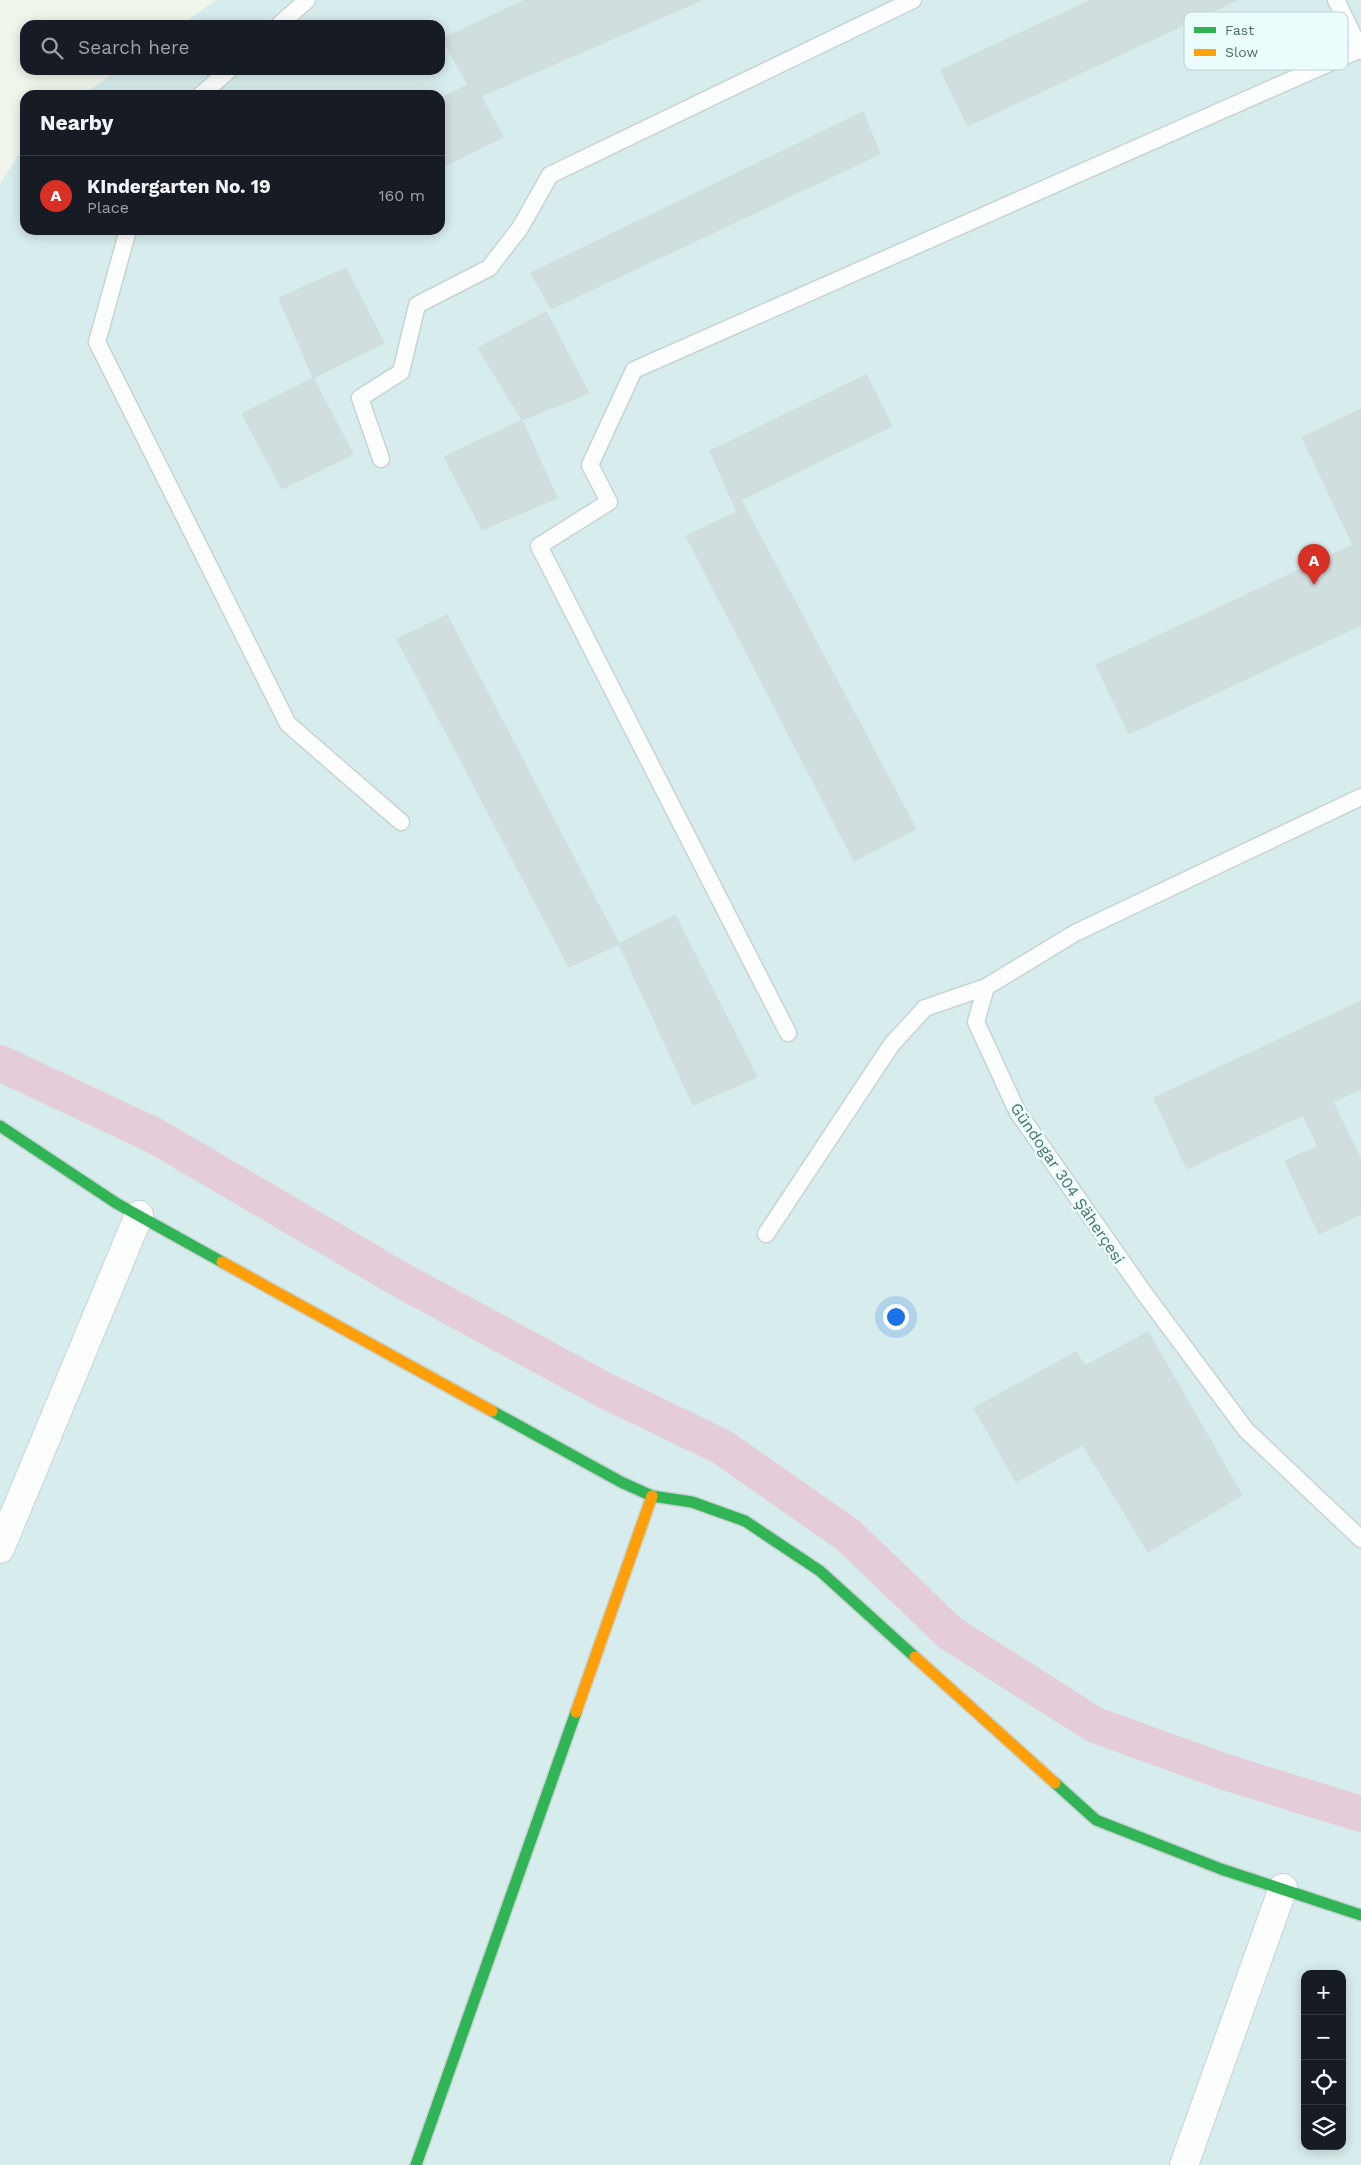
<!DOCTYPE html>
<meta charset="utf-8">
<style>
:root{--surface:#171b24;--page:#20242c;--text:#f1f3f6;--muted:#9ea1a6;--line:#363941;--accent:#d93025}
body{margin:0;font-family:"Work Sans",sans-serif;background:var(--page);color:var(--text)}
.controls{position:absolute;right:15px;bottom:15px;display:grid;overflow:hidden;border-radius:10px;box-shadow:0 2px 12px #0003}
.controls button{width:45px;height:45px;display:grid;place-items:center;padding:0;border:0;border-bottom:1px solid var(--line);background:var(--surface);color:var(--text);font:25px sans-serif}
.you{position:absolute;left:895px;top:1316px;width:18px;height:18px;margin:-12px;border:4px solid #fff;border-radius:50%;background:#1a73e8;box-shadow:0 0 0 8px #1a73e833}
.badge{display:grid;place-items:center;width:32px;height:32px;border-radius:50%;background:var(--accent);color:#fff;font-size:16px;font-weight:700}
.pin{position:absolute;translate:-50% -41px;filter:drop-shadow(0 1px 2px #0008)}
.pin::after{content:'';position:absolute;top:26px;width:18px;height:15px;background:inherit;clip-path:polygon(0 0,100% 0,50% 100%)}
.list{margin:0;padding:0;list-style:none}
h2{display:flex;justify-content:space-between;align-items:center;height:65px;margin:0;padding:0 20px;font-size:21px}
h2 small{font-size:16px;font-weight:400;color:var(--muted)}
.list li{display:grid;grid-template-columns:32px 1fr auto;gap:15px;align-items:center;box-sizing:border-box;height:80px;padding:0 20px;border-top:1px solid var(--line)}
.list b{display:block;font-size:19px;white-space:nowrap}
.list p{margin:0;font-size:16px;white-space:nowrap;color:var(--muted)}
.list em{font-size:16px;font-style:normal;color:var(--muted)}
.icon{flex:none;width:28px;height:28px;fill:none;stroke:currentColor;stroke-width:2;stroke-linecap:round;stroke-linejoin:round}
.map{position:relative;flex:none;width:1361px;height:2165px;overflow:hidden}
.search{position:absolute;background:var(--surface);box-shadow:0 2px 12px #0003;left:20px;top:20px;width:425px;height:55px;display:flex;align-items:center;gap:12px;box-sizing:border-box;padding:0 18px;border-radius:15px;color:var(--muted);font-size:19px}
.panel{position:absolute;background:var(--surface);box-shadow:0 2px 12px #0003;left:20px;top:90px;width:425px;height:145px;border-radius:15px}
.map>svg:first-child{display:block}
.residential{fill:#d7ecec;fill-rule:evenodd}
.education{fill:#f0f6eb}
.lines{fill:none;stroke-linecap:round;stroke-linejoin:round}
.canal{stroke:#e4ccd8;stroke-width:36}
.building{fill:#d0dedd;stroke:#cddddb}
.lane-casing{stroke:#c8d3d3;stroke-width:19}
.street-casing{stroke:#c8d3d3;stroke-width:30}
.fast-casing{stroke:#c6d2d2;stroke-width:14}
.slow-casing{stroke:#c6d2d2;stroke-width:14}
.lane{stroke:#fcfefe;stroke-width:16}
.street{stroke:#fcfefe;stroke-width:28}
.fast{stroke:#30b455;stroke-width:11}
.slow{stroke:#ff9f0a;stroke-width:11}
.labels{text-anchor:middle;stroke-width:5;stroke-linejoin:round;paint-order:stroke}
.street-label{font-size:16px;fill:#4d7069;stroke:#ebfcfd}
.key{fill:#ebfcfd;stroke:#bcd2d1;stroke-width:1}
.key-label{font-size:14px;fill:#4d7069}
</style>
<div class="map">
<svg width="1361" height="2165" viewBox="0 0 1361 2165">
<rect width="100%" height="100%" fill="#eaf5f5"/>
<path class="residential" d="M0,0H1361V2165H0ZM25,25H440V70H25ZM25,95H440V230H25ZM1305,1974H1342V2146H1305Z"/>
<path class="education" d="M0,0H216L181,25H25V70H118L83,95H25V145L0,184Z"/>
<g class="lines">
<path class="canal" d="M0,1063L155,1136L401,1280L606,1391L722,1447L848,1535L950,1633L1095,1725L1225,1772L1361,1814"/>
</g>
<path class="building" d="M525,0H702L481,96L503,137L440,168V98L468,85L442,39Z
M1091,0H1237L968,126L941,70Z
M863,112L880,154L551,309L531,273Z
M346,268L384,343L313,378L279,298Z
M546,312L589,393L522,420L478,348Z
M866,375L892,426L741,500L916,829L854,861L686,536L737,512L710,451Z
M313,378L353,454L282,489L242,414Z
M1361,409V625L1129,734L1096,665L1353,545L1302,437Z
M522,420L557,498L482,530L444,457Z
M447,615L619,944L569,967L397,639Z
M675,915L757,1077L693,1105L619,944Z
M1361,1001V1089L1333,1102L1361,1160V1214L1319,1234L1285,1161L1318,1146L1303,1115L1187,1169L1154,1098Z
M1148,1332L1242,1495L1148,1552L1083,1445L1016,1482L974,1408L1076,1352L1085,1366Z"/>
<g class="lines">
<defs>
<path id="lane" d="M1336,0L1361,51
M279,25L307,0
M201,95L229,70
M128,230L97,342L288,724L401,822
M381,459L360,398L401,372L417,305L489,268L520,228L550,175L913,0
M1361,797L1075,933L986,987L976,1022L1017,1111L1144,1293L1246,1430L1361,1539
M788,1033L539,546L609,502L590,465L634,370L1361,49
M766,1234L892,1044L925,1008L986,987"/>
<path id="street" d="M0,1549L139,1215
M1184,2165L1283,1888"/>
<path id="fast" d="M0,1126L116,1203L222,1262
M492,1411L621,1482L652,1496L692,1502L745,1521L820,1571L915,1657
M1055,1783L1096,1820L1221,1869L1361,1915
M416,2165L576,1712"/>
<path id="slow" d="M222,1262L492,1411
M915,1657L1055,1783
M576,1712L652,1496"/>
</defs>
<use href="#lane" class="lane-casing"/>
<use href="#street" class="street-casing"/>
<use href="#fast" class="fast-casing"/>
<use href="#slow" class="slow-casing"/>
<use href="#lane" class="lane"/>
<use href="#street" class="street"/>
<use href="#fast" class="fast"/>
<use href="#slow" class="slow"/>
</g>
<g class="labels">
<g class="street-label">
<text transform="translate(1068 1183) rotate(56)" y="6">Gündogar 304 Şäherçesi</text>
</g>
</g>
<rect x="1184" y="12" width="164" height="58" rx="8" class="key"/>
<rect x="1194" y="27" width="22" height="6" fill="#30b455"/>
<rect x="1194" y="49" width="22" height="7" fill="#ff9f0a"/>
<g class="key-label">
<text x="1225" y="35">Fast</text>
<text x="1225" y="57">Slow</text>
</g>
</svg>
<div class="controls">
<button>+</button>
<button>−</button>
<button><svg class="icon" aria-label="locate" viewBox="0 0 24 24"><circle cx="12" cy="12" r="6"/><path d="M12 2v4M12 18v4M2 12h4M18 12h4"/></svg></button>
<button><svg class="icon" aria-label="layers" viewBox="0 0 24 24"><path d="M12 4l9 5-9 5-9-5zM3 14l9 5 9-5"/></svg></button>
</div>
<div class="you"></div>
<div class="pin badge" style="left:1314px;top:585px">A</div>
<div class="search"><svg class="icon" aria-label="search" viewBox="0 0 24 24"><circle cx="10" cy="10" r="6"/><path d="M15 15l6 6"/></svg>Search here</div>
<section class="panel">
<h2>Nearby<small></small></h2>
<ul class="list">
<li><span class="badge">A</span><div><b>KIndergarten No. 19</b><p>Place</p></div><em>160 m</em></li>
</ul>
</section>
</div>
